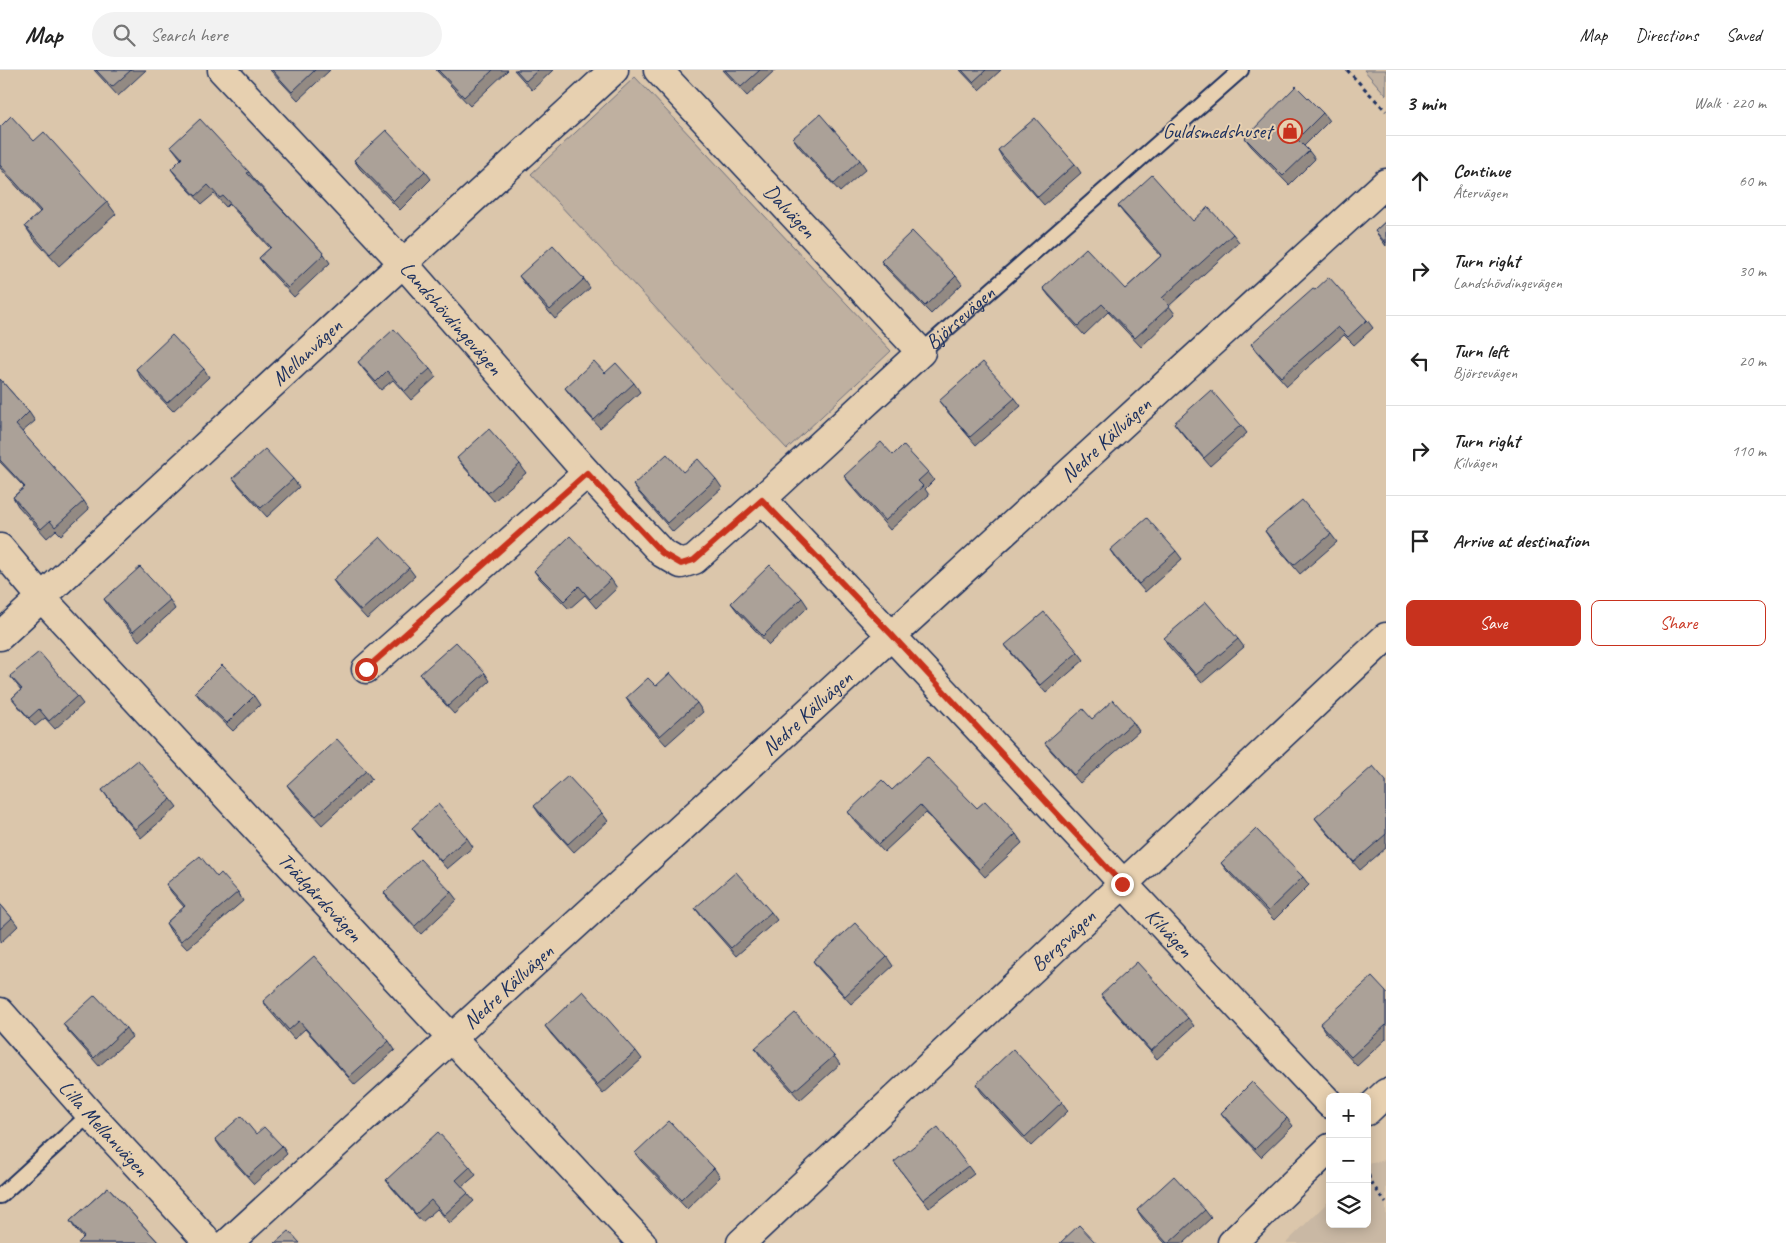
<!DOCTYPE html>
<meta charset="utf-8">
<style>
:root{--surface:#fff;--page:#f2f2f2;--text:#222;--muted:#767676;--line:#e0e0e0;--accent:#c8321e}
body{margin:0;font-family:Caveat,sans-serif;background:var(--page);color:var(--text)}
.controls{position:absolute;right:15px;bottom:15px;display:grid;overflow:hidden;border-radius:8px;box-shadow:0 2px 12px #0003}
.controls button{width:45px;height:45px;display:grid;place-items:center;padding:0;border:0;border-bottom:1px solid var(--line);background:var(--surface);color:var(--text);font:25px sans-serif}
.stop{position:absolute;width:15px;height:15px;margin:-11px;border:4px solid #c8321e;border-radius:50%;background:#fff}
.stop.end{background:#c8321e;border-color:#fff;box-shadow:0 1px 5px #0008}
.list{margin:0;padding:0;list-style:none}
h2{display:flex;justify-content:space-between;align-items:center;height:65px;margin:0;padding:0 20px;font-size:21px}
h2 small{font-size:16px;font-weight:400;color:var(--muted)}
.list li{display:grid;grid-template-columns:32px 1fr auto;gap:15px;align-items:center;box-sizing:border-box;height:90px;padding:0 20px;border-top:1px solid var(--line)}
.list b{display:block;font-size:19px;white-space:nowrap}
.list p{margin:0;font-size:16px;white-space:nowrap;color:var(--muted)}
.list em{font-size:16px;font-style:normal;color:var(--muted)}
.actions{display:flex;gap:10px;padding:15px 20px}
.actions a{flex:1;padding:11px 0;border:1px solid var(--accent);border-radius:8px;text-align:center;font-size:18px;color:var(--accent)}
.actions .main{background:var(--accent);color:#fff}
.icon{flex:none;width:28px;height:28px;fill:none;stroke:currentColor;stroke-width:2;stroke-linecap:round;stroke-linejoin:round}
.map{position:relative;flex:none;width:1386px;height:1173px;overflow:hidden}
header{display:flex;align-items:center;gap:30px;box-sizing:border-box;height:70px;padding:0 25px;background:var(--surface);border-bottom:1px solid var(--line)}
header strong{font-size:24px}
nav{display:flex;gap:28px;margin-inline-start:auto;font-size:18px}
.search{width:350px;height:45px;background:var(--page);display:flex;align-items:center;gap:12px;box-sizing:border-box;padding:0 18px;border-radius:28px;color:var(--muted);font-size:19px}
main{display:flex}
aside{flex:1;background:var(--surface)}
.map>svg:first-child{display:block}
.built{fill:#c9b8a4}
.green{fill:#bfb0a0;stroke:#6d707f}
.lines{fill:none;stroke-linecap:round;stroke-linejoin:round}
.lane-casing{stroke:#1b2f5e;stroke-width:18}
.street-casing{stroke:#1b2f5e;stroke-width:31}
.path{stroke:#1b2f5e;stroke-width:3;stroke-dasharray:4 4;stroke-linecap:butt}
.lane{stroke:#e7d0b0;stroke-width:14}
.street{stroke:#e7d0b0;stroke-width:28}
.wall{fill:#938a83;stroke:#1b2f5e}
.building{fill:#aba198;stroke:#1b2f5e}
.route{stroke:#c8321e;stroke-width:6}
.labels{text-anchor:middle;stroke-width:4;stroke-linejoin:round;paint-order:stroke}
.poi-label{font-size:21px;fill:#1b2f5e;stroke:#e7d0b0;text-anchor:end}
.street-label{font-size:21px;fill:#1b2f5e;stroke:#e7d0b0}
</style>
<header>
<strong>Map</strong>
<div class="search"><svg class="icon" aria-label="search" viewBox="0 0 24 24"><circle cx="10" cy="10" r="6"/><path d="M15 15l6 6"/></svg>Search here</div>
<nav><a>Map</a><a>Directions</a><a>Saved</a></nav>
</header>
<main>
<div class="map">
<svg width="1386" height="1173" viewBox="0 0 1386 1173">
<rect width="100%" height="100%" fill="#dbc6ab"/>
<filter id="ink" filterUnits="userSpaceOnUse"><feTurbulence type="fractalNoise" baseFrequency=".02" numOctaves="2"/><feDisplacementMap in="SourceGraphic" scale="10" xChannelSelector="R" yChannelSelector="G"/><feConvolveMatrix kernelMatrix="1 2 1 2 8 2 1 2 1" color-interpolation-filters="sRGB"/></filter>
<g filter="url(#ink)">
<path class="built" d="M1386,1090V1173H1286L1330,1130V1154H1367V1094Z"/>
<path class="green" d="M1364,0H1386V25Z
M635,7L891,281L787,379L531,104Z"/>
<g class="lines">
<defs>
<g id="lane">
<path id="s1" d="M921,282L1241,0"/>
<path d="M0,1126L90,1044"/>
</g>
<g id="street">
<path id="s2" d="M222,0L403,193L587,403L662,483L681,494L694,490L762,429L921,282L658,0"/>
<path id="s3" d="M762,429C953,629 1140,833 1330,1034"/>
<path id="s4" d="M0,478L42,528L642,1173"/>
<path id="s5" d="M0,566L403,193L614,0"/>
<path d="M366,599L587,403"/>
<path id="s6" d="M0,942L90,1044L209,1173"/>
<path d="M1367,1041L1386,1023"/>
<path id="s7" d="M228,1173L1386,113"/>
<path id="s8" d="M741,1173L1386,567"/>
<path d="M1232,1173L1330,1078"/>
</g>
</defs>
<use href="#lane" class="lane-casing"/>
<use href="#street" class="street-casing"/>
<path class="path" d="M1347,0L1386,41
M1367,1097L1370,1111L1386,1133"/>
<use href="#lane" class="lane"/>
<use href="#street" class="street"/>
</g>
<path class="wall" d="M94,0H146L118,26Z
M270,0H330L298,30Z
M436,0H508L470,36Z
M514,0H553L532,20Z
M723,0H775L747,26Z
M960,0H1001L979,20Z
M1323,43L1329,51L1304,76L1309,81L1315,89L1289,115L1251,76L1245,68Z
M0,57L34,71L107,132L116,144L59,196L33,168L25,156L40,142L0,98Z
M793,68L860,90L866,99L840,122L799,77Z
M171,76L249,102L255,110L324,184L330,193L294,227L265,196L259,188L270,178L229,134L226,137L214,124L202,134L177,107L171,99L181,89Z
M998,80L1075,94L1081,103L1044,135L1003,89Z
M354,90L425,101L431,109L400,140L360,99Z
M1118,136L1193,151L1233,164L1239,172L1169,236L1175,244L1141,277L1108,242L1084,265L1049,226L1043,218L1125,219L1161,186L1124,144Z
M1386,151V176L1375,161Z
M881,191L956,206L962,214L931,244L887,199Z
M519,206L584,209L590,218L555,249L525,214Z
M1367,250L1373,258L1354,275L1344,265L1287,316L1257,282L1251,274Z
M358,292L430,299L436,307L411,330L393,310L381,320L364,300Z
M136,299H204L209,307L173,341L141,308Z
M605,303L634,313L640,322L600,358L571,326L565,318Z
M0,309L29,342L35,351L22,362L84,431L89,439L61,465L56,460L47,468L18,436L13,427L24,417L0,392Z
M1015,328L1021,336L976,375L945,339L939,331Z
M1174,353L1241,355L1247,363L1210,396L1180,361Z
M893,385L928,402L934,410L925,419L929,425L890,460L850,414L844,406Z
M457,388L520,394L526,403L494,431L463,396Z
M683,402L716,409L722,418L673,462L639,423L633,415Z
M233,408L293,409L299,417L267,447L239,416Z
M1265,461L1331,464L1337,472L1300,504L1271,470Z
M1110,480L1176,481L1182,489L1145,522L1116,489Z
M409,498L415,506L367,549L339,519L333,510Z
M534,501L611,509L617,518L596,538L585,525L569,539L540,509Z
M802,528L808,537L769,575L737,541L731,533Z
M104,529L170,530L175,539L139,571L109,537Z
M1164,568L1238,569L1244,577L1202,613L1169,577Z
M1005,575L1078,582L1084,590L1046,623L1011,583Z
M485,603L490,611L454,644L426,613L420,604Z
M10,606L77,626L83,634L55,659L45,648L35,656L18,636L12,628L21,620Z
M656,616L697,633L703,642L666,675L631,636L626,628Z
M195,622L254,626L260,635L233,661L201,630Z
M1092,649L1133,652L1139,661L1080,713L1051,681L1045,673Z
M366,701L372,709L322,755L293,723L287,715Z
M1386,711V778L1360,800L1321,756L1315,748Z
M102,720L171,729L177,737L141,768L108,728Z
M892,720L977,738L1016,764L1022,773L985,807L926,743L884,782L854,750L848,742Z
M534,736L602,743L608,751L574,782L540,745Z
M412,758L467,768L473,777L447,799L418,766Z
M1221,793L1303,807L1309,815L1274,850L1227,801Z
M217,807L238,822L243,831L187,879L171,862L166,853L184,837L172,823L166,814Z
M451,822L457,830L421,864L390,831L384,823Z
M0,834L12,848L18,856L0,873Z
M695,838L771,842L777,850L736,886L701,846Z
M887,887L893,896L851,934L819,899L813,891Z
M1386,922V969L1357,996L1326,963L1320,954Z
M1101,925L1188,948L1194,956L1157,989L1107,933Z
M263,931L389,971L395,980L355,1015L305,959L294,969L269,940Z
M63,954L126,958L132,967L99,996L69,962Z
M545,956L636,981L642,989L603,1024L551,964Z
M755,978L834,986L840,994L800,1030L761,987Z
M976,1014L1062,1032L1068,1041L1031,1076L982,1023Z
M1221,1043L1287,1048L1293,1056L1261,1087L1227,1051Z
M256,1064L282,1076L287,1084L254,1114L221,1078L215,1069Z
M635,1083L714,1098L720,1107L687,1139L641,1091Z
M894,1092L968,1096L974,1104L929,1138Z
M470,1097L476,1105L462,1117L474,1131L450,1153L437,1139L422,1152L392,1118L386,1110Z
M108,1117L159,1173H78L83,1168L76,1160L70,1151Z
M1137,1140H1205L1211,1148L1184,1173H1165L1143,1149Z"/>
<path class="building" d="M96,0H131L112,17Z
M272,0H315L292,22Z
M438,0H493L464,27Z
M516,0H538L526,11Z
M725,0H760L741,17Z
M962,0H986L973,12Z
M1296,16L1323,43L1297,69L1309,81L1283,106L1245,68Z
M820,44L860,90L834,114L793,68Z
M11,46L34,71L44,62L107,132L50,184L25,156L41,141L0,95V57Z
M1035,48L1075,94L1038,127L998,80Z
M200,49L249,102L247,103L324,184L288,218L259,188L271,177L223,126L220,128L208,115L196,126L171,99L182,88L171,76Z
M386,60L425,101L394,131L354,90Z
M1152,105L1193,151L1208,137L1233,164L1162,228L1170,236L1135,268L1102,234L1078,256L1043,218L1086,178L1125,219L1162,185L1118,136Z
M1386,151V173L1375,161Z
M912,161L956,206L925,236L881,191Z
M553,175L584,209L550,240L519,206Z
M1329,207L1367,250L1348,267L1338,257L1281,307L1251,274L1313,219L1315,220Z
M394,259L430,299L405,321L387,301L376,312L358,292Z
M172,265L204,299L167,333L136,299Z
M594,291L605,303L616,293L634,313L594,350L565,318Z
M983,292L1015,328L970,367L939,331Z
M0,309L29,342L16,355L84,431L55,457L50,451L41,459L13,427L25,417L0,390Z
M1211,320L1241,355L1204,388L1174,353Z
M489,359L520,394L488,423L457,388Z
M881,372L893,385L903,375L928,402L918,411L923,416L885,451L844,406Z
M265,379L293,409L261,438L233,408Z
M667,384L683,402L698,389L716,409L667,453L633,415Z
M1302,430L1331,464L1294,495L1265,461Z
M1147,448L1176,481L1139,514L1110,480Z
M570,466L611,509L590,529L579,516L564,531L534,501Z
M380,467L409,498L361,541L333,510Z
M770,495L802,528L763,566L731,533Z
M140,497L170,530L133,562L104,529Z
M1206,532L1238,569L1196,605L1164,568Z
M1044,542L1078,582L1040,615L1005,575Z
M456,572L485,603L448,636L420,604Z
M39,582L77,626L49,651L39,639L29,648L12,628L22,619L10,606Z
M222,595L254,626L227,653L195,622Z
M670,603L697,633L660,666L626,628L648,608L656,616Z
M1113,630L1133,652L1074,705L1045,673L1083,639L1092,649Z
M337,669L366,701L316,746L287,715Z
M927,687L977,738L985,731L1016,764L979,799L920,735L879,774L848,742L882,710L892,720Z
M138,690L171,729L135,759L102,720Z
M1373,696L1386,711V764L1354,792L1315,748Z
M568,706L602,743L568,774L534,736Z
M438,734L467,768L441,791L412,758Z
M1256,759L1303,807L1268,841L1221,793Z
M200,786L217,807L221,803L238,822L181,871L166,853L185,836L166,814Z
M420,789L451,822L415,856L384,823Z
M736,802L771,842L731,878L695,838Z
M0,834L12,848L0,859Z
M855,853L887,887L845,926L813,891Z
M314,886L389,971L349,1007L299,951L289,960L263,931Z
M1137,892L1188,948L1151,981L1101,925Z
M1372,907L1386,922V955L1351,987L1320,954Z
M583,921L636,981L597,1015L545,956Z
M95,925L126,958L94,988L63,954Z
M795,943L834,986L794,1021L755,978Z
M1013,979L1062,1032L1025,1067L976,1014Z
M1252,1012L1287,1048L1255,1079L1221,1043Z
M241,1046L256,1064L264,1057L282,1076L248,1106L215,1069Z
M669,1051L714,1098L681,1130L635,1083Z
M938,1057L968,1096L923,1130L894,1092Z
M438,1062L470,1097L456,1110L468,1123L444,1145L431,1130L416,1144L386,1110Z
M1174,1106L1205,1140L1169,1173H1167L1137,1140Z
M108,1117L158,1172L156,1173H78L84,1167L70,1151Z
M1079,1155L1096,1173H1060Z
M289,1161L300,1173H275Z"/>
</g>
<g class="lines" filter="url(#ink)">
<path class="route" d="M366,599L587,403L662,483L681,494L694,490L762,430L891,564L1122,814"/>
</g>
<defs>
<symbol id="shop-ring" viewBox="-11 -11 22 22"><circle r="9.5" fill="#e7d0b0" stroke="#c8321e" stroke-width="1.5"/><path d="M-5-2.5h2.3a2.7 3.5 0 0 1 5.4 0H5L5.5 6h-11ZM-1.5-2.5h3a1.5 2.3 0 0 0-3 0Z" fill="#c8321e"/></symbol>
</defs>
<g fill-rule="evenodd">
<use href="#shop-ring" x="1276" y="47" width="28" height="28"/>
</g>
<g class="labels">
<g class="poi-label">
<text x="1272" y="68">Guldsmedshuset</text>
</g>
<g class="street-label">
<text transform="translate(790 141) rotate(47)" y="7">Dalvägen</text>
<text dy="7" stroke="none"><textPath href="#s1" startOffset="52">Björsevägen</textPath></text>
<text dy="7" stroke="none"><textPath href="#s2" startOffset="338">Landshövdingevägen</textPath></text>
<text dy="7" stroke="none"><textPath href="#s5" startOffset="418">Mellanvägen</textPath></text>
<text dy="7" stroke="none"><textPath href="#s7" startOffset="1190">Nedre Källvägen</textPath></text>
<text dy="7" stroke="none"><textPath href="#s7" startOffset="785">Nedre Källvägen</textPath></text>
<text dy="7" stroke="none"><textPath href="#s4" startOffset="474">Trädgårdsvägen</textPath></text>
<text dy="7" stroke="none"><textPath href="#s3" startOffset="595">Kilvägen</textPath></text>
<text dy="7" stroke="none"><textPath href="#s8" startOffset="442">Bergsvägen</textPath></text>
<text dy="7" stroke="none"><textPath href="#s7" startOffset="380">Nedre Källvägen</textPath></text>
<text dy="7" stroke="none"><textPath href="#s6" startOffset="156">Lilla Mellanvägen</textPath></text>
</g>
</g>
</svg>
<div class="controls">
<button>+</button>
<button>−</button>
<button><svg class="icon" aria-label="layers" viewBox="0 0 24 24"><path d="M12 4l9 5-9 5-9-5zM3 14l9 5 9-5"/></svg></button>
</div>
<div class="stop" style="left:366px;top:599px"></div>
<div class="stop end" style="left:1122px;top:814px"></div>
</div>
<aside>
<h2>3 min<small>Walk · 220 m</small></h2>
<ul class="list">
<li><svg class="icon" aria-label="ahead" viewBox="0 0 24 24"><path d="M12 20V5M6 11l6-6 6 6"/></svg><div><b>Continue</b><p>Återvägen</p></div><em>60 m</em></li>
<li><svg class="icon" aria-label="right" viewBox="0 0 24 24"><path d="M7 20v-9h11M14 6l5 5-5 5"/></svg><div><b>Turn right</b><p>Landshövdingevägen</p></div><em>30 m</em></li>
<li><svg class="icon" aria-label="left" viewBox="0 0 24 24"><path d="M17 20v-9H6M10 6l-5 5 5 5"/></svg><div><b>Turn left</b><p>Björsevägen</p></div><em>20 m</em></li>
<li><svg class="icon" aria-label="right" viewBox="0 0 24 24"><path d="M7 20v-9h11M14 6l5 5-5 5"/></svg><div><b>Turn right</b><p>Kilvägen</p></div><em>110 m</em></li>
<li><svg class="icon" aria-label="arrive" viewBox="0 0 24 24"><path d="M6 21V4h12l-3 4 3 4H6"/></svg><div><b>Arrive at destination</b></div></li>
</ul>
<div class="actions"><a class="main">Save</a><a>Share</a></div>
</aside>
</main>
